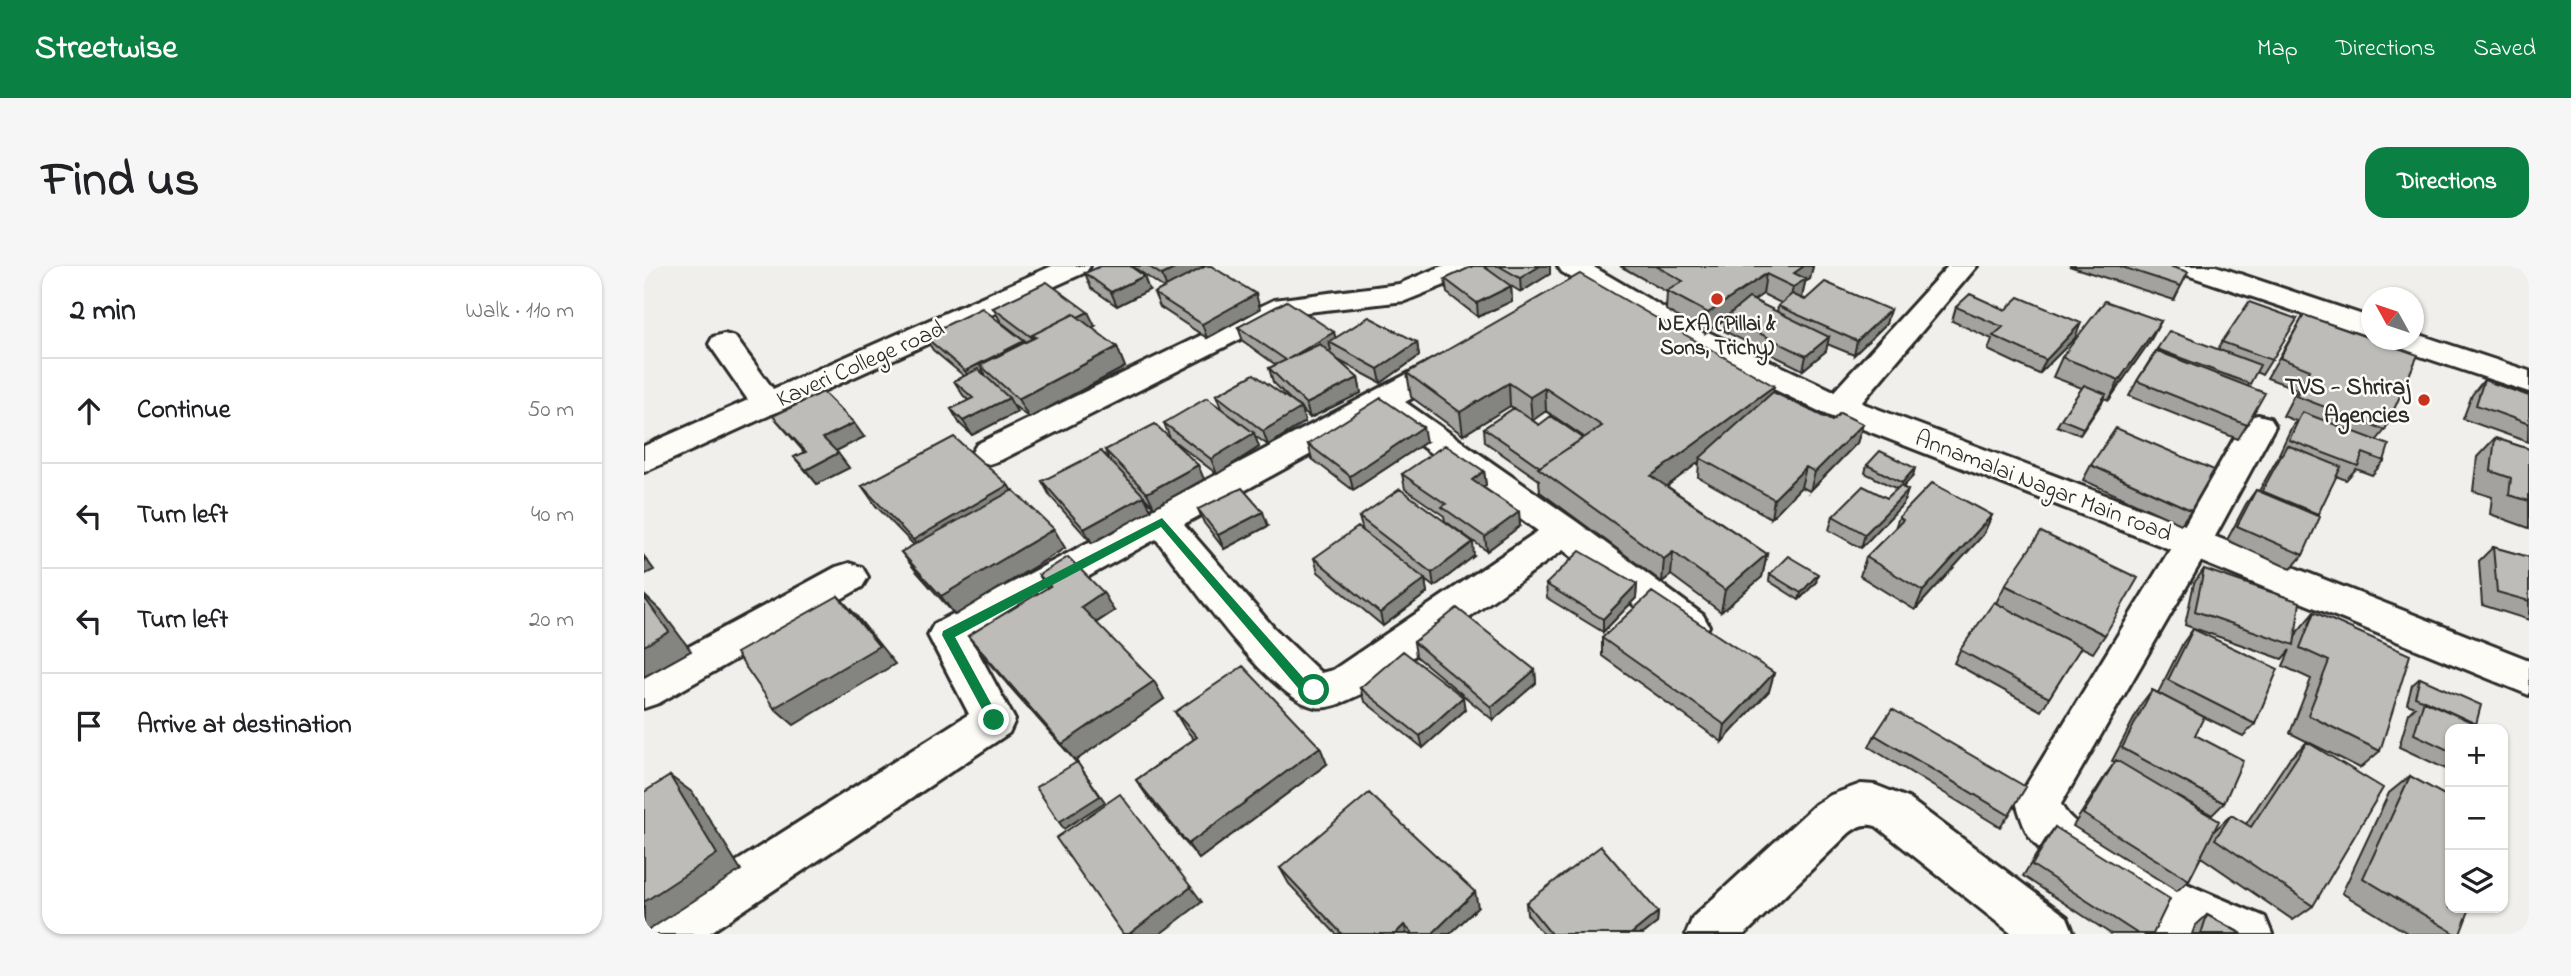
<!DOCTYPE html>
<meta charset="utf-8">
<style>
:root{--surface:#fff;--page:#f6f6f6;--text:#202124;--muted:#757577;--line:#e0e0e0;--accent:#0b8043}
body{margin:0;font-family:"Indie Flower",sans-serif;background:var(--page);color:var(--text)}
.controls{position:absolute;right:21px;bottom:21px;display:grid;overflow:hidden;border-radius:14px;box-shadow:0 2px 5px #0004}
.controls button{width:63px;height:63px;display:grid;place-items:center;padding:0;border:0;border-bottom:2px solid var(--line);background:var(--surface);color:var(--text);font:35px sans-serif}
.compass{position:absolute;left:1717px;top:21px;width:63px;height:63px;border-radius:50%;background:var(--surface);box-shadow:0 2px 5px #0004;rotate:310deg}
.stop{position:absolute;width:21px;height:21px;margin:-16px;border:5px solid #0b8043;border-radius:50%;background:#fff}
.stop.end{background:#0b8043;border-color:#fff;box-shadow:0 2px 7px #0008}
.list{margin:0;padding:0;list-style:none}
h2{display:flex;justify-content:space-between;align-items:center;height:91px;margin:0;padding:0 28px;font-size:30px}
h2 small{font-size:23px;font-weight:400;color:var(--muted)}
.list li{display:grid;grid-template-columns:46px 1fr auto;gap:21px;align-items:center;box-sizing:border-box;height:105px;padding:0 28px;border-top:2px solid var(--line)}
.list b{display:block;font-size:26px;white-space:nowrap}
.list em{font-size:23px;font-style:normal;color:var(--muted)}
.icon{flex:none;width:38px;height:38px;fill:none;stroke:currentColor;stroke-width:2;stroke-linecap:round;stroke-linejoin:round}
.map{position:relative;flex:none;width:1885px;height:668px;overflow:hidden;border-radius:21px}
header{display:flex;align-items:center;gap:42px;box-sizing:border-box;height:98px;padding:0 35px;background:var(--accent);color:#fff}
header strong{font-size:33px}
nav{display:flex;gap:38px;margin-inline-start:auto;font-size:24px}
.intro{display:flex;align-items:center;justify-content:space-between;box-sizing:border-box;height:168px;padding:0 42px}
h1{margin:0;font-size:49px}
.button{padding:18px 32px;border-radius:21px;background:var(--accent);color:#fff;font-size:24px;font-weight:700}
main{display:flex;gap:42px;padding:0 42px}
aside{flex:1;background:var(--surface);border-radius:21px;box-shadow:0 2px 5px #0004}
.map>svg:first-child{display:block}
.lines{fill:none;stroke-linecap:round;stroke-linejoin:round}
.minor-casing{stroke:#2b2b2b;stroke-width:6}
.tertiary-casing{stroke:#2b2b2b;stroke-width:6}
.primary-casing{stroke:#2b2b2b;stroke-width:6}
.minor{fill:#fdfcf7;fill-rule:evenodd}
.tertiary{fill:#fdfcf7;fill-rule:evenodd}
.primary{fill:#fdfcf7;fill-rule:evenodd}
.wall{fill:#a3a29e;stroke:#2b2b2b;stroke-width:2;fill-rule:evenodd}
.shaded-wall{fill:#848481;stroke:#2b2b2b;stroke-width:2}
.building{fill:#bdbcb8;stroke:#2b2b2b;stroke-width:2}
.route{fill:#0b8043}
.poi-dot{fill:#c8321e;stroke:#fdfcf7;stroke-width:2.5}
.labels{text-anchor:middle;stroke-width:5;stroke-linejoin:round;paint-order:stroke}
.far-poi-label{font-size:21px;font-weight:bold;fill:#2b2b2b;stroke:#fdfcf7}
.street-label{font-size:24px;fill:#2b2b2b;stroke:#fdfcf7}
.poi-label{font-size:24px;font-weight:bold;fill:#2b2b2b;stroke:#fdfcf7;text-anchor:end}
</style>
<header>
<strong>Streetwise</strong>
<nav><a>Map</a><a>Directions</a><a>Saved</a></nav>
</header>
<div class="intro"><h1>Find us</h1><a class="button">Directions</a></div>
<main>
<aside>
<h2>2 min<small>Walk · 110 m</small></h2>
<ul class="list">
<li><svg class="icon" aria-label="ahead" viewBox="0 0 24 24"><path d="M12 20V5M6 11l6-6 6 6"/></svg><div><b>Continue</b></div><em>50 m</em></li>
<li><svg class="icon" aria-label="left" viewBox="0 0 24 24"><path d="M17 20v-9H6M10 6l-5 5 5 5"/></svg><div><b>Turn left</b></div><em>40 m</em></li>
<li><svg class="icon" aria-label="left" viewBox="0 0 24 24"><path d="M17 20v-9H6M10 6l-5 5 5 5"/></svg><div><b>Turn left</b></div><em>20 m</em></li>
<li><svg class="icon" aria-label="arrive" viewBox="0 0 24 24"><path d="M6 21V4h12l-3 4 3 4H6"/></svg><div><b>Arrive at destination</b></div></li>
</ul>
</aside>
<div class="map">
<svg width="1885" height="668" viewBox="0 0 1885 668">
<rect width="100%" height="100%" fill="#f0efeb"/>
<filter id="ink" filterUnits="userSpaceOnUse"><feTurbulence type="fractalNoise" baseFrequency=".0143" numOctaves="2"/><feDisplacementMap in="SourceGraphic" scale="14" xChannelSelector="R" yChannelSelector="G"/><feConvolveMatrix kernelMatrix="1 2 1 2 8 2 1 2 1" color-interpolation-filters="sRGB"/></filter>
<g filter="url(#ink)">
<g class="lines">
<defs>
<path id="minor" d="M408,0H446L442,6L0,206V180L104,134L65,78L69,71L80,68L91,71L129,123Z
M798,0H837L833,6L761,35L646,48L357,194L345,198L333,194L328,186L333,178L630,34L755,18Z
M1304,0H1333L1207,149L1195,152L1183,149L1179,141L1183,133Z
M812,85L823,88L828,95L823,102L761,136L933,256L1059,349L1065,360L1059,371L1045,376L1031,371L919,284L717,428C704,434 686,444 671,441C624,432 544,313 512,273L328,375L371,454L365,467L64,668H0L5,651L325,448L284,369L290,358L801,88ZM736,150L894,265L689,404L677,407L630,362L540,258Z
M1614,149L1626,152L1631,160L1562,287L1417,538C1431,576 1581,634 1621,651L1628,668H1502L1510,650C1472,632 1410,606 1386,571C1379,561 1376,548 1372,536L1536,267L1602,152Z
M205,297L218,301L224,311L218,321L15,437L0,442V405L192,301Z
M1217,518L1231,519L1264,532L1423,651L1430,668H1368L1232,560C1220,557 1214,560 1204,568L1101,668H1042L1049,651L1172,538L1187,529Z"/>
<path id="tertiary" d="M914,0H948L1049,59L1207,133L1562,267L1885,394V429L1536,287L1183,149L1027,73L918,6Z"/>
<path id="primary" d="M1530,0H1572L1728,52V71L1534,6Z
M1770,67L1885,105V126L1749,81L1745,74H1770Z"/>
</defs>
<use href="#minor" class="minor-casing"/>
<use href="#tertiary" class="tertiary-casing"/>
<use href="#primary" class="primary-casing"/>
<use href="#minor" class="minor"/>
<use href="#tertiary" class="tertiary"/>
<use href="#primary" class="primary"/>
</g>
<path class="wall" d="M488,0H567L616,43L563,72L516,41L510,27L520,22Z
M840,0H906V8L877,26L867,20L868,35L834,51L803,27L801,13Z
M976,0H1169L1166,13L1161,16L1158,32L1242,58L1210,89L1183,78L1182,85L1159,104L1080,65L1081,53L1061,67L1022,44L1023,26ZM1119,28L1137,37L1134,40L1133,46L1109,34Z
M1425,0H1525L1544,6L1530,34Z
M441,7L505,24L473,40L447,22Z
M1312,41L1361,44L1431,72L1395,108L1344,84L1348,73L1308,55Z
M349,42L451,60L447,62L473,81L481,101L385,152L368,138L373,146L328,169L316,158L307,143L325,135L319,129L310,115L320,110L289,84L280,70L381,77L383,76L357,56Z
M1660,49L1741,164L1733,174L1740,195L1728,209L1712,203L1702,214L1692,210L1673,250L1659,289L1647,303L1583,274L1602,238L1612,224L1615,225L1636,188H1635L1648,160L1652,155L1639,150L1653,123L1623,112Z
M1653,53L1618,109L1612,106L1604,120L1603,159L1594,173L1485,130L1493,115L1513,83H1574L1578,76Z
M1517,55L1506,75L1465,134L1460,132L1436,169L1413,160L1417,153L1438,122L1409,111L1418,91Z
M594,61L690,66L691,73L773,76L775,90L737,117L692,93L714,112L717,127L666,152L657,143L661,156L624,179L611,170L615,181L573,208L526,172L520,157L577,142L572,129L653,140L629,116L625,102L632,99L599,75Z
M763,107L1129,126L1188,155L1219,158L1213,177L1166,225L1157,221L1127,252L1054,211L1055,196L1023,220L1123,288L1118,311L1077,346L1027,309L1018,316L896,226L895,214L841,176L840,162L870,142L866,140L819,169L767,131ZM902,145L940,171L895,159L888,154Z
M1840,114L1885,130L1884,176L1819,153L1828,129Z
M129,150L220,171L192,185L205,202L173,218L150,191L160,186Z
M1851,172L1885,183V262L1846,248L1848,231L1829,225L1833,191Z
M782,176L709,224L668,193L664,178Z
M461,184L560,213L510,241L501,232L507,244L448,277L406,230L398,215L466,195Z
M1223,199L1269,210L1259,221L1264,224L1259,238L1217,282L1185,264L1189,250L1243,232L1253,223L1221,207Z
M1447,199L1547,244L1537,258L1439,214Z
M840,205L842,219L839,221L875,246L876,260L843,285L801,255L800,250L761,223L758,208Z
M364,219L368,225L421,282L311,349L272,305L257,286L270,279L232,240L218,220Z
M554,243L624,260L580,283L560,257Z
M1348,249L1339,269L1271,344L1216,310L1222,291L1251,262L1255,251Z
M715,251L830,290L790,321L781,314L783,327L739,360L674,306L670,292L719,265Z
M1849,281L1885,291V354L1838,339L1835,295Z
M1560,303L1651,372L1654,365L1670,346L1736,485L1716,502L1646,467L1667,413L1639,400L1646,384L1638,393L1541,359L1550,317Z
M1126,308L1172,316L1155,334L1125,315Z
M395,309L470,345L452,357L520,433L431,495L338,389L324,370L403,322Z
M902,318H993L992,332L959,366L903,332Z
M1361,319L1461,369L1449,387L1437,381L1397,445L1310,397L1316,384L1352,337Z
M1549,363L1611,458L1599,470L1554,448L1551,469L1580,537L1568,549L1531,529L1570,565L1587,549L1602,558L1645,493L1663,476L1669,640L1649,654L1557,591L1545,614L1533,625L1429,560L1463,507L1471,496L1468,495L1498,437L1508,424L1514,427L1539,377Z
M958,372L1130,407L1125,425L1078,476L958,390Z
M770,376L891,404L892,417L849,454L772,390Z
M1776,412L1832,458L1806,463V505L1755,481L1765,447L1771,441L1763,438L1768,419Z
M716,422L821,444L779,482L720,435Z
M531,446L683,498L555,593L503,530L492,514L550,473L541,463Z
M1231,469L1365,549L1356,561L1225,481Z
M1766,510L1816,668H1765L1698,627L1745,527Z
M1411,561L1509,668H1467L1379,610L1402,573Z
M636,602L834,641L806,668H692L645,618Z
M882,637L1014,646L1013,657L999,668H899L883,648Z
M1563,649L1598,668H1548L1551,660Z"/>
<path class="shaded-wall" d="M536,0H567L523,23L518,9Z
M896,0H906V8L877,26L876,12Z
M1160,0H1169L1166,13L1161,16L1158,32L1145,41L1149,21L1150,7Z
M1122,8L1119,28L1084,52L1082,51L1081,53L1061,67L1064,47Z
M500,10L505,24L473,40L467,26Z
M867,20L868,35L834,51L833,37Z
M612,28L616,43L563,72L558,58Z
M1246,44L1242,58L1210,89L1213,75Z
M444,46L451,60L400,86L392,72Z
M1517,55L1506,75L1465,134L1475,114Z
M1437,57L1431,72L1395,108L1402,94Z
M690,66L693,80L685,76L687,84L648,108L644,93Z
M1185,71L1182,85L1159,104L1162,90Z
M380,75L387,90L336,99L343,112L330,119L321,105Z
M773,76L775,90L737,117L734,103Z
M473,81L481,101L385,152L374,133Z
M714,112L717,127L666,152L662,138Z
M865,117L866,140L819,169L816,146Z
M1130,120L1126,144L1056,192L1055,196L1006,233L1007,210Z
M901,122L902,145L888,155L886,131Z
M1462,128L1459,135L1436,169L1439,162Z
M365,132L373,146L328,169L319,155Z
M657,142L661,156L624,179L619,165Z
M210,157L220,171L190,186L179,172Z
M1219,158L1213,177L1166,225L1171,206Z
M779,161L782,176L709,224L706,210Z
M610,167L615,181L573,208L567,193Z
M194,187L205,202L173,218L162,204Z
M554,199L560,213L510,241L503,227Z
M1162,201L1157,221L1127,252L1130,233Z
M1271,202L1269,210L1256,224L1258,217Z
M840,205L842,219L830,228L828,214Z
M364,219L376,239L284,293L269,274Z
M1264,224L1259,238L1217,282L1221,268Z
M500,230L507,244L448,277L440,263Z
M619,246L624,260L580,283L574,269Z
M875,246L876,260L843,285L841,271Z
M1348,249L1339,269L1271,344L1279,325Z
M410,263L421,282L311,349L297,330Z
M829,276L830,290L790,321L788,307Z
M1029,286L1027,309L1018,316L1020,293Z
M1123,288L1118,311L1077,346L1081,324Z
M0,290L10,304L0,309Z
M1174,308L1172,316L1155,334L1157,327Z
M781,313L783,327L739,360L736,347Z
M993,318L992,332L959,366V353Z
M459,326L470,345L448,359L437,341Z
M0,329L18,346L47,385L0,411Z
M194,330L211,348L251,398L150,459L130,442Z
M891,404L892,417L849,454L847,441Z
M1130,407L1125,425L1078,476L1081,459Z
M510,415L520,433L431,495L418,478Z
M819,431L821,444L779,482L776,470Z
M676,481L683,498L555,593L544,578Z
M433,496L461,536L420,563L415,556Z
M26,510L49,527L97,604L0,667V636Z
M547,621L558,636L516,668H485Z
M831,626L834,641L806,668H788Z
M1014,646L1013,657L999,668H987Z
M760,659L763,668H751Z"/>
<path class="building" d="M457,0H486L500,10L467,26L441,7Z
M504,0H536L518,9Z
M562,0H567L612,28L558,58L510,27Z
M829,0H839L867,20L833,37L801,13Z
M855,0H896L876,12Z
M1012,0H1160L1150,7L1162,13L1149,21L1122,8L1064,47L1023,25L1039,15Z
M1475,0H1525L1544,6L1537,20Z
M936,8L1130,120L1007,210L1123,288L1081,324L1029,286L1020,293L894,202L958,160L901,122L886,131L865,117L816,146L763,107Z
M403,16L444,46L434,51L430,48L388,69L390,73L349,42Z
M1181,16L1246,44L1213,75L1134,40L1148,28L1161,34Z
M1326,28L1361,44L1375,31L1437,57L1402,94L1349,70L1359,61L1312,41Z
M1105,32L1185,71L1162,90L1082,51Z
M643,35L690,66L644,93L676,78L714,112L662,138L625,102L642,94L594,61Z
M1461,35L1517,55L1475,114L1418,91Z
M1605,36L1653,53L1628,94L1578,76Z
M338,42L380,75L321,105L280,70Z
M430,48L473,81L374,133L336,99L392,71L388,69Z
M1660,49L1774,89L1741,164L1652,130L1666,104L1636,92Z
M725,51L773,76L734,103L685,76Z
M1525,65L1616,99L1606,118L1513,83Z
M1513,85L1621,127L1603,159L1493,115Z
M334,103L365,132L319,155L307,143L329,132L310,115Z
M610,108L657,142L619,165L572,129Z
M1840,114L1885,130V158L1832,139Z
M1440,119L1462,128L1439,162L1417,153Z
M179,126L210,157L179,172L194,187L162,204L150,191L162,186L129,150Z
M1129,126L1188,155L1196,147L1219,158L1171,206L1162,201L1130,233L1056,192Z
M563,132L610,167L567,193L520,157Z
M737,132L779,161L706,210L664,178Z
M870,142L895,159L907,150L939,172L896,201L840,162Z
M1658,146L1745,179L1740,195L1719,187L1714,200L1645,174Z
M511,158L554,199L503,227L461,184Z
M1472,162L1570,204L1547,244L1447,199Z
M310,171L364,219L269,274L218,220Z
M1851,172L1885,183V235L1865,229L1867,212L1847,205Z
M801,179L840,205L828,214L875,246L841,271L798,241L802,238L758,208Z
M1643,179L1697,201L1674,248L1618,225Z
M457,185L500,230L440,263L398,215Z
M1236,185L1271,202L1258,217L1223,199Z
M1288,217L1348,249L1279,325L1222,291L1259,254L1255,251Z
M1219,220L1243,232L1256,220L1264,224L1221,268L1189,250Z
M598,222L619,246L574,269L554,243Z
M756,223L829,276L788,307L715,251Z
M369,224L410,263L297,330L257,286Z
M1612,224L1676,251L1659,289L1593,260Z
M714,261L781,313L736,347L670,292Z
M1397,266L1494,312L1461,369L1361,319Z
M1849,281L1885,291V335L1853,326Z
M936,285L993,318L959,353L902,318Z
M1144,290L1174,308L1157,327L1126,308Z
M424,291L459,326L437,341L510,415L418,478L324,370L406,320L395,309Z
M1560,303L1656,336L1650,379L1551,345Z
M1008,326L1130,407L1081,459L958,372Z
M194,330L235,380L130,442L92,387Z
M0,331L25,366L0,380Z
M1350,336L1437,381L1405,432L1316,384Z
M813,342L891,404L847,441L770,376Z
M1670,346L1766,389L1736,485L1664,449L1685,395L1656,382Z
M1549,363L1634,403L1611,458L1524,414Z
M759,385L819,431L776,470L716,422Z
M599,400L676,481L544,578L492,514L553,471L531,446Z
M1776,412L1837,439L1832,458L1771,431Z
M1508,424L1560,451L1551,469L1599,494L1580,537L1478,482Z
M1780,434L1843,463H1806V485L1770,468Z
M1248,443L1382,521L1365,549L1231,469Z
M1663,476L1739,522L1669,640L1571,573L1587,549L1607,561Z
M1472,494L1575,555L1545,614L1439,548Z
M433,496L456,530L415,556L392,521Z
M26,510L73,588L0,636V526Z
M1766,510L1806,532V642H1826L1816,668H1812L1719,612Z
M725,527L831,626L788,668H769L760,659L751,668H698L636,602Z
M476,528L547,621L485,668H479L412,572Z
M1411,561L1526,633L1509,668H1494L1388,599Z
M957,580L1014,646L987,668H907L882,637Z
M1563,649L1598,668H1557Z"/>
</g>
<path class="route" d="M518,252L662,415L674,420V427L670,429L654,422L517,261L311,371L356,454L354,458H346L298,369L299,365Z"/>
<g class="poi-dot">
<circle cx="1073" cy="33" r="7"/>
<circle cx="1780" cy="134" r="7"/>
</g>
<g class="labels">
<g class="far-poi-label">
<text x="1073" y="64">NEXA (Pillai &amp;<tspan x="1073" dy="24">Sons, Trichy)</tspan></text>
</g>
<g class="street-label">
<text transform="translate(216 97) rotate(-24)" y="8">Kaveri College road</text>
<text transform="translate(1400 219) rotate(21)" y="8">Annamalai Nagar Main road</text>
</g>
<g class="poi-label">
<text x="1766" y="128">TVS - Shriraj<tspan x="1766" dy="28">Agencies</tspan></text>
</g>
</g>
</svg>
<div class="controls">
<button>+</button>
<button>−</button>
<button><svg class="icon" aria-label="layers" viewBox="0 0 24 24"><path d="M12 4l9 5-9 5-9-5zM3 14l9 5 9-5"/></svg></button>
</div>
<svg class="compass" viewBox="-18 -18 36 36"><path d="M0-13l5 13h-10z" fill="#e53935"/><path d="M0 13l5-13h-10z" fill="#757577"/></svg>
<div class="stop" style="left:670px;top:424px"></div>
<div class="stop end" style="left:350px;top:454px"></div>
</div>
</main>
